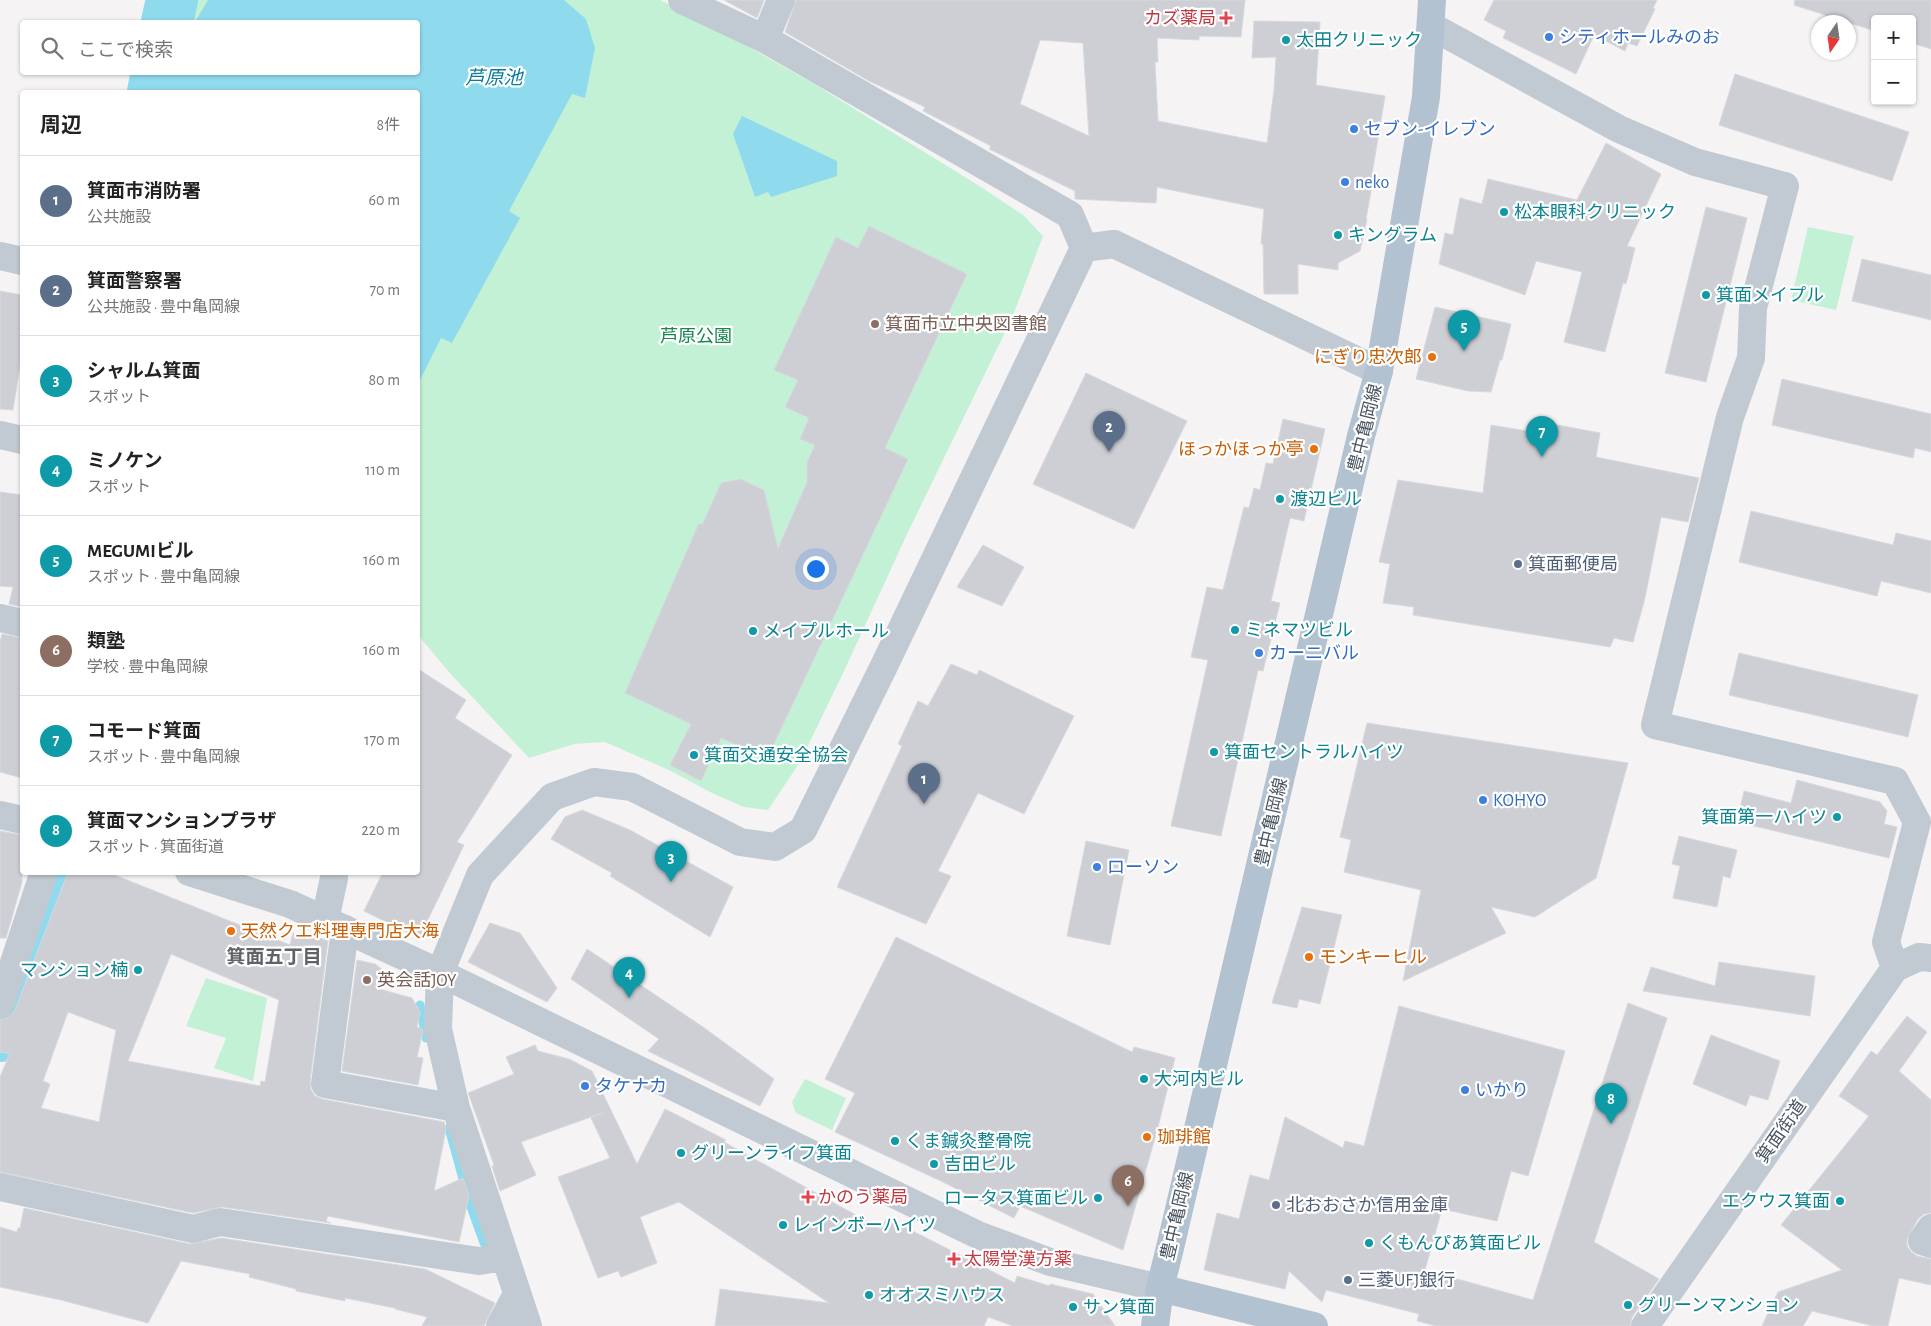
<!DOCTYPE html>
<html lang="ja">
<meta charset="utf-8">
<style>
:root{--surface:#fff;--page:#f6f6f6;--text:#222;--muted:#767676;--line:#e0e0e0;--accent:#1a73e8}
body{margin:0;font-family:"Alegreya Sans","Noto Sans JP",sans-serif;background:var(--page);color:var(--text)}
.controls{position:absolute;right:15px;top:15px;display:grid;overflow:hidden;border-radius:5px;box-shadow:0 1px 4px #0004}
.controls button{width:45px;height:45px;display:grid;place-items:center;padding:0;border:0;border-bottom:1px solid var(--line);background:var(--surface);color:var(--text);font:25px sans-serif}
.compass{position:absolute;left:1811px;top:15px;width:45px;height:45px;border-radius:50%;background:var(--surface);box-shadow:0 1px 4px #0004;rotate:193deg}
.you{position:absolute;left:815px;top:568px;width:18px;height:18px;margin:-12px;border:4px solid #fff;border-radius:50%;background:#1a73e8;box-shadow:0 0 0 8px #1a73e833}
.badge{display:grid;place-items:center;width:32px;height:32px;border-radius:50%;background:var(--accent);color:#fff;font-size:16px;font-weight:700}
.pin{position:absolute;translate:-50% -41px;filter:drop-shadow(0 1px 2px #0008)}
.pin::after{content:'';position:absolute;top:26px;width:18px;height:15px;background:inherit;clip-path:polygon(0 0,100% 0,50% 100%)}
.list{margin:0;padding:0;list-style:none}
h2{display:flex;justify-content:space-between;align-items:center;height:65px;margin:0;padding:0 20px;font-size:21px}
h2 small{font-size:16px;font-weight:400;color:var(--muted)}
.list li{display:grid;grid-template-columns:32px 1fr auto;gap:15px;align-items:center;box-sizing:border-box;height:90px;padding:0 20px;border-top:1px solid var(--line)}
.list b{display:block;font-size:19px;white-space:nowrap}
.list p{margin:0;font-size:16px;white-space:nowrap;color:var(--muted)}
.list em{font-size:16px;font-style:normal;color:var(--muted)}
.icon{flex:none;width:28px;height:28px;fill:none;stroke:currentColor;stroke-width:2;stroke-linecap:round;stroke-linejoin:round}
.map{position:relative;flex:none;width:1931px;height:1326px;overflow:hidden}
.search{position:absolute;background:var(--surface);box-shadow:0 1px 4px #0004;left:20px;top:20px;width:400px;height:55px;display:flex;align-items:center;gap:12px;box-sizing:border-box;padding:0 18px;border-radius:5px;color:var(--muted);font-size:19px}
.panel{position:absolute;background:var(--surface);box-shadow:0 1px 4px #0004;left:20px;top:90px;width:400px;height:785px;border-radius:5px}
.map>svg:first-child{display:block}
.green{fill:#c3f1d5}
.water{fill:#90daee}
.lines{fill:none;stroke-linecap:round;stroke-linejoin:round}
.stream{stroke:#90daee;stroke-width:9}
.river{stroke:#90daee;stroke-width:52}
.building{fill:#cdcfd5;stroke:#d7d9de;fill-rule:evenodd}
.minor{stroke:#c1cad2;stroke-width:28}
.major{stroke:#b3c2d1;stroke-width:28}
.health-dot{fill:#e0444e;stroke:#fff;stroke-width:2}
.shop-dot{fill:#3f7fe0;stroke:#fff;stroke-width:2}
.culture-dot{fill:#0f9aa8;stroke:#fff;stroke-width:2}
.education-dot{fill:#8d6e63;stroke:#fff;stroke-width:2}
.food-dot{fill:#e8710a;stroke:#fff;stroke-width:2}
.service-dot{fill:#5c6f8a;stroke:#fff;stroke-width:2}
.labels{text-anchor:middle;stroke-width:4.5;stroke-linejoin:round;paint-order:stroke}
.health-label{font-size:18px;fill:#be3a42;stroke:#fff;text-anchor:start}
.shop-label{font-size:18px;fill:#366cbe;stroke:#fff;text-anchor:start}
.culture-label{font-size:18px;fill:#0d838f;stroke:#fff;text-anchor:start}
.education-label{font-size:18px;fill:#785e54;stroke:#fff;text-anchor:start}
.park-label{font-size:18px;fill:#17864f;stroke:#fff}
.food-label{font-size:18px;fill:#c56008;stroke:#fff;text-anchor:start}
.street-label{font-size:18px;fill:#4a5661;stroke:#fff}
.service-label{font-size:18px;fill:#4e5e75;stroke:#fff;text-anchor:start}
.water-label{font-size:19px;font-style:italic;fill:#0c7c9b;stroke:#fff}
.neighbourhood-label{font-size:19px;font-weight:bold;fill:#5f6368;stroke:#fff}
</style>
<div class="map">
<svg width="1931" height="1326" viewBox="0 0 1931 1326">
<rect width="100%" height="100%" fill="#f5f3f3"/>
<path class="green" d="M191,0H660L698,18L814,84L981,187L1023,215L1043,236L1012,318L908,532L844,671L800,762L768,810L744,807L712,793L671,771L605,742L574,744L529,758L449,672L418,635V92H169L172,73L418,72V22H184Z
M1808,227L1854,236L1836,310L1791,300Z
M206,978L267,998L253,1081L214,1068L226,1038L186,1026Z
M805,1079L846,1098L832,1130L796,1113L792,1102Z"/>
<path class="water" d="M208,0H564L586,19L595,48L585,98L572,94L509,211L520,218L452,343L441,338L418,384V92H179L182,73L418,72V22H195Z
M742,116L837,161V176L771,197L768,192L755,197L733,134Z"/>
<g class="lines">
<path class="stream" d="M420,1005L426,1038
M449,1128L470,1204L484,1243"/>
<path class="river" d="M167,22L172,0
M153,92L157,72
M0,1036L61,872"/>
</g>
<path class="building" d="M724,0H764L757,18Z
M796,0H1245L1241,37L1199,36V40L1157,38L1158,62H1155L1158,121L1267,143L1274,90L1276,57L1252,58L1254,21L1320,22L1316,85L1385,96L1372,174H1374L1366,219H1367L1360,251L1338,263V270L1298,264V294H1264L1263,244H1261L1264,209L1157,187L1156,203L1075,199V191L989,149L991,146L923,111L925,107L869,81L785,32ZM1040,40L1083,43L1089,136L1020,104Z
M1494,0H1657L1653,8L1655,9L1637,46L1628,43L1625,51L1594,35L1576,74L1503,38L1506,31L1484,20Z
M1795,0H1931V49L1912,43V19H1875V31L1794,5Z
M1735,74L1909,132L1892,181L1719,125Z
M1606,143L1661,174L1627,246L1635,248L1626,284L1623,283L1605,352L1564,342L1582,272L1536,261L1525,295L1439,264L1445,233L1453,235L1460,198L1482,204L1488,179L1577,200Z
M1706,207L1747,218L1706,382L1665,373Z
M869,226L967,274L885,448L908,459L767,759L721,738L701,781L670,765L691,724L625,693L699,523L702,525L721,483L740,479L764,490L778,548L807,482V462L815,445L800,439L809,418L785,407L798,380L774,370L836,237L858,248Z
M1862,259L1931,275V320L1852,301Z
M0,291L22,295V352L13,410L0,409Z
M1435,307L1511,324L1502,360H1500L1491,392L1468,391L1416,379Z
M1086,373L1187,421L1134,529L1033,484Z
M1782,379L1931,414V452L1915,448L1913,458L1772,425Z
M1283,419L1325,429L1304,521L1290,518L1271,601L1280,603L1263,671L1258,670L1221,836L1171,826L1208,660L1191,657L1207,587L1223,590L1244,507L1249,508L1254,488L1260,490L1266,463L1273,464Z
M1547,423L1600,433L1596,457L1699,478L1688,522L1661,517L1645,598L1633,642L1614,638L1610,647L1413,615L1414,607L1383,603L1390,564L1379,562L1398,480L1483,493L1491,425L1545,434Z
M0,492L22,495V607L9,604L13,587L0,586Z
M1751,511L1893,545L1896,533L1931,541V593L1881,581L1877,596L1739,562Z
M983,545L1024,567L1002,606L957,587Z
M2,634L22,638V778L0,772V642Z
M1739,653L1918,695L1908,737L1729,695Z
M951,664L977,675L979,670L1074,716L1024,814L978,793L938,871L951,876L926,924L837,887L902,746L898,744L918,701L928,706Z
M418,669L466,700L455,718L512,755L457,842L464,845L419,938L364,911L383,872H418Z
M1367,723L1628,763L1596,878L1535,917L1491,907L1506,933L1403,981L1421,890L1344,872L1351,840L1340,837Z
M1797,780L1880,802L1887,811L1884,824L1897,827L1889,858L1737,822L1744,791L1791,803Z
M582,810L630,830L733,887L710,937L610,876L612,873L551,839L565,817Z
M0,831L22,835V882L6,938H0Z
M1679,836L1737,850L1730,878L1723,876L1717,907L1673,898L1680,866L1672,864Z
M1086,841L1129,850L1110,945L1067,936Z
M68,872H107L290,945L293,933L328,940L310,1082L311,1090L315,1096L322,1099L444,1122L446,1129L434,1191L463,1178L469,1196L459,1242L328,1216L326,1221L331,1223L222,1207L193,1213L0,1172V1077L10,1053L0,1052V1020L10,1017L15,1010ZM171,954L279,1000L265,1082L261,1081L260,1086L128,1061ZM68,1012L116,1030L99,1122L41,1108L50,1084L43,1081Z
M1302,907L1342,915L1320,1004L1299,999L1297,1008L1272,1003Z
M490,923L520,933L557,988L547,1002L468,962Z
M896,937L1132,1052L1134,1047L1175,1058L1157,1131L1123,1250L1020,1206L1014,1218L943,1182L835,1132L855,1093L825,1079Z
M587,949L703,1027L774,1079L760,1106L648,1051L659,1039L571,979Z
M357,960L375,964L383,970L379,989L412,998L420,1012L417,1027L423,1030L417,1057L423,1058L418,1085L342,1071Z
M1719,962L1815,976L1810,1016L1643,991L1651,967L1715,986Z
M1628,1003L1667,1018L1594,1242L1659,1279L1632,1317L1630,1326H1436L1417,1321L1419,1314L1326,1290L1322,1302L1289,1271L1285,1289L1204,1270L1217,1213L1239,1219L1250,1175L1269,1180L1285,1117L1343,1148L1345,1141L1364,1146L1399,1006L1565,1051L1528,1176L1511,1171L1497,1221L1442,1209L1425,1270L1533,1300Z
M1907,1016L1927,1032L1899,1071L1931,1100V1213L1924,1214L1918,1219L1907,1239V1246L1911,1252L1917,1256L1931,1259V1285L1899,1278L1888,1326H1873L1812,1311L1803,1326H1762L1778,1292L1842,1270L1781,1225L1869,1116L1839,1096L1871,1051L1877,1055Z
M1711,1035L1780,1061L1768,1100L1750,1095L1746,1106L1693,1084Z
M535,1045L538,1051L569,1059L592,1071L637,1164L665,1109L726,1140L724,1142L881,1229L887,1218L1015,1283L1017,1276L1050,1286V1284L1093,1294L1115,1326H1013L988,1317L984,1326H715L720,1289L829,1303L679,1202L640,1217L657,1263L621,1277L618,1271L598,1278L558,1177L610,1158L591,1118L602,1113L521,1142L536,1175L500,1191L492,1166L494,1165L469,1095L468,1093L514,1074L506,1057Z
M24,1208L190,1244L221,1238L425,1269L495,1303L484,1326H422L427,1317L395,1309V1308L345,1298V1301L296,1291V1289L249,1277L250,1274L181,1261L148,1323L61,1300L0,1287V1227L17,1232L18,1228H20Z"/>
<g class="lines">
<path class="minor" d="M682,0L765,39L1070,215L1084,248
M1431,26L1619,129L1695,162L1785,186L1753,308L1751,358L1730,417L1655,725L1895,781L1917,822L1886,942L1895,968
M765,39L781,0
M0,256L22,261
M0,435L22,440
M0,618L22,623
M0,815L22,820
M189,872L290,904L440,973L438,1029L456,1108L528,1326
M325,920L334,878V872
M345,929L325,1084L456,1108
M0,1005L44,872
M0,1187L193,1229L220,1222L479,1261L504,1257
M1931,1228L1922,1241L1931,1244
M1160,1288L1050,1262L978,1235L440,973L480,875L552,797L594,782L632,787L740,842L775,847L803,830L884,666L1084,248L1114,244L1379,371
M500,1326L517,1294
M1645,1326L1895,968L1919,957L1931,958"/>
<path class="major" d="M1160,1288L1314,1326
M1155,1326L1160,1288L1169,1252L1361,436L1379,371L1426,97L1432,0"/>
</g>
<g class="health-dot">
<path d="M1223.5 10.5h5v5h5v5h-5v5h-5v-5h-5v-5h5z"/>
<path d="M805.5 1189.5h5v5h5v5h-5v5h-5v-5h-5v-5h5z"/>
<path d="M951.5 1251.5h5v5h5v5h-5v5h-5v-5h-5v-5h5z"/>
</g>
<g class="shop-dot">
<circle cx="1549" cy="37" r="5"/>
<circle cx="1354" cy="129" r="5"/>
<circle cx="1345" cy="182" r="5"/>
<circle cx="1259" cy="653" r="5"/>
<circle cx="1483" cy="800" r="5"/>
<circle cx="1097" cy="867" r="5"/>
<circle cx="585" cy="1086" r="5"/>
<circle cx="1465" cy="1090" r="5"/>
</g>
<g class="culture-dot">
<circle cx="1286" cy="40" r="5"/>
<circle cx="1504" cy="212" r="5"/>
<circle cx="1338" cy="235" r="5"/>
<circle cx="1706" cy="295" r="5"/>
<circle cx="1280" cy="499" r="5"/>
<circle cx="1235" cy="630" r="5"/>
<circle cx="753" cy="631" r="5"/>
<circle cx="1214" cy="752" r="5"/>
<circle cx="694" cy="755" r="5"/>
<circle cx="1837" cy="817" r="5"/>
<circle cx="138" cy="970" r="5"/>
<circle cx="1144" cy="1079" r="5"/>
<circle cx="895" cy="1141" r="5"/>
<circle cx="681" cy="1153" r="5"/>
<circle cx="934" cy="1164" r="5"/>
<circle cx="1098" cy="1198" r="5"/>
<circle cx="1840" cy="1201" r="5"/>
<circle cx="783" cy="1225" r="5"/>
<circle cx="1369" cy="1243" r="5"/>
<circle cx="869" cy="1295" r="5"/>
<circle cx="1628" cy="1305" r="5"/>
<circle cx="1073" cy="1307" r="5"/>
</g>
<g class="education-dot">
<circle cx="875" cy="324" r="5"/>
<circle cx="367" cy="980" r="5"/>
</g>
<g class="food-dot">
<circle cx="1432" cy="357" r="5"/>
<circle cx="1314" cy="449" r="5"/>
<circle cx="231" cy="931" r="5"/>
<circle cx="1309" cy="957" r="5"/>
<circle cx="1147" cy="1137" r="5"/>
</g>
<g class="service-dot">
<circle cx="1518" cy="564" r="5"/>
<circle cx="1276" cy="1205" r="5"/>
<circle cx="1348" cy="1280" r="5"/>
</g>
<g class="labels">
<g class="health-label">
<text x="1216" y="24" text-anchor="end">カズ薬局</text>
<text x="818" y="1203">かのう薬局</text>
<text x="964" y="1265">太陽堂漢方薬</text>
</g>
<g class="shop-label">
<text x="1559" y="43">シティホールみのお</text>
<text x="1364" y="135">セブン-イレブン</text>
<text x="1355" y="188">neko</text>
<text x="1269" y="659">カーニバル</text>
<text x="1493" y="806">KOHYO</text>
<text x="1107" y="873">ローソン</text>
<text x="595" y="1092">タケナカ</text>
<text x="1475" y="1096">いかり</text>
</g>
<g class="culture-label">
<text x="1296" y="46">太田クリニック</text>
<text x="1514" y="218">松本眼科クリニック</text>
<text x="1348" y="241">キングラム</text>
<text x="1716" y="301">箕面メイプル</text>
<text x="1290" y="505">渡辺ビル</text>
<text x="1245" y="636">ミネマツビル</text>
<text x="763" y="637">メイプルホール</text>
<text x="1224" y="758">箕面セントラルハイツ</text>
<text x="704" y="761">箕面交通安全協会</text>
<text x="1827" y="823" text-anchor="end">箕面第一ハイツ</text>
<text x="128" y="976" text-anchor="end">マンション楠</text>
<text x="1154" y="1085">大河内ビル</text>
<text x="905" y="1147">くま鍼灸整骨院</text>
<text x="691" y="1159">グリーンライフ箕面</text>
<text x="944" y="1170">吉田ビル</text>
<text x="1088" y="1204" text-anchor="end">ロータス箕面ビル</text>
<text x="1830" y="1207" text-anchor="end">エクウス箕面</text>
<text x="793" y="1231">レインボーハイツ</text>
<text x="1379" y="1249">くもんぴあ箕面ビル</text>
<text x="879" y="1301">オオスミハウス</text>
<text x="1638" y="1311">グリーンマンション</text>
<text x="1083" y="1313">サン箕面</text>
</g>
<g class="education-label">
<text x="885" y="330">箕面市立中央図書館</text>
<text x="377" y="986">英会話JOY</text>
</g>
<g class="park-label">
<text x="696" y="342">芦原公園</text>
</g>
<g class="food-label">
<text x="1422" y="363" text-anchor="end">にぎり忠次郎</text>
<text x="1304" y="455" text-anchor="end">ほっかほっか亭</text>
<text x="241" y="937">天然クエ料理専門店大海</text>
<text x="1319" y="963">モンキーヒル</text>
<text x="1157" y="1143">珈琲館</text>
</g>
<g class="street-label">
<text transform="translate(1365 428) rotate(-76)" y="6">豊中亀岡線</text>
<text transform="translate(1271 822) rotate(-77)" y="6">豊中亀岡線</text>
<text transform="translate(1781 1131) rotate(-55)" y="6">箕面街道</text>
<text transform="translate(1177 1216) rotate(-77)" y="6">豊中亀岡線</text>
</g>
<g class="service-label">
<text x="1528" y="570">箕面郵便局</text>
<text x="1286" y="1211">北おおさか信用金庫</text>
<text x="1358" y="1286">三菱UFJ銀行</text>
</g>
<g class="water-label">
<text x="494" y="84">芦原池</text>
</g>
<g class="neighbourhood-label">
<text x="274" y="963">箕面五丁目</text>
</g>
</g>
</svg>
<div class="controls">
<button>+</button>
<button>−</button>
</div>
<svg class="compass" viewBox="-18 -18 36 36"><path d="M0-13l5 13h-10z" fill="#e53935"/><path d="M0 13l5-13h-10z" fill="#767676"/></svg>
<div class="you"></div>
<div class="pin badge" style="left:924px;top:804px;background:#5c6f8a">1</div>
<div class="pin badge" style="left:1109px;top:452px;background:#5c6f8a">2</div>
<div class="pin badge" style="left:671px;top:882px;background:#0f9aa8">3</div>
<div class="pin badge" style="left:629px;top:998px;background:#0f9aa8">4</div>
<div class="pin badge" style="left:1464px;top:351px;background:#0f9aa8">5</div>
<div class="pin badge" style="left:1128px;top:1206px;background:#8d6e63">6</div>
<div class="pin badge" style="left:1542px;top:457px;background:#0f9aa8">7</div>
<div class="pin badge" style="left:1611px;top:1124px;background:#0f9aa8">8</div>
<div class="search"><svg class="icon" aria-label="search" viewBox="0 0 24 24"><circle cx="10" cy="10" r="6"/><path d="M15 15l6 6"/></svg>ここで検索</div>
<section class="panel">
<h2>周辺<small>8件</small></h2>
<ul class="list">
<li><span class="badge" style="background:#5c6f8a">1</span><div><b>箕面市消防署</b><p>公共施設</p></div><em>60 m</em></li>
<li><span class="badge" style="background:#5c6f8a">2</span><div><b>箕面警察署</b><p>公共施設 · 豊中亀岡線</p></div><em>70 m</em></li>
<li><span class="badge" style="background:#0f9aa8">3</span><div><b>シャルム箕面</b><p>スポット</p></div><em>80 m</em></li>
<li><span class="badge" style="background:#0f9aa8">4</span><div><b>ミノケン</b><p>スポット</p></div><em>110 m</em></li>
<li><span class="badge" style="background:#0f9aa8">5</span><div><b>MEGUMIビル</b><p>スポット · 豊中亀岡線</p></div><em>160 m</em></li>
<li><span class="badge" style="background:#8d6e63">6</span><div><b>類塾</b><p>学校 · 豊中亀岡線</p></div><em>160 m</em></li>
<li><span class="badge" style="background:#0f9aa8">7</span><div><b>コモード箕面</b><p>スポット · 豊中亀岡線</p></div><em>170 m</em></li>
<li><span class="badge" style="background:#0f9aa8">8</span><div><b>箕面マンションプラザ</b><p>スポット · 箕面街道</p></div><em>220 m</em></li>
</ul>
</section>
</div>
